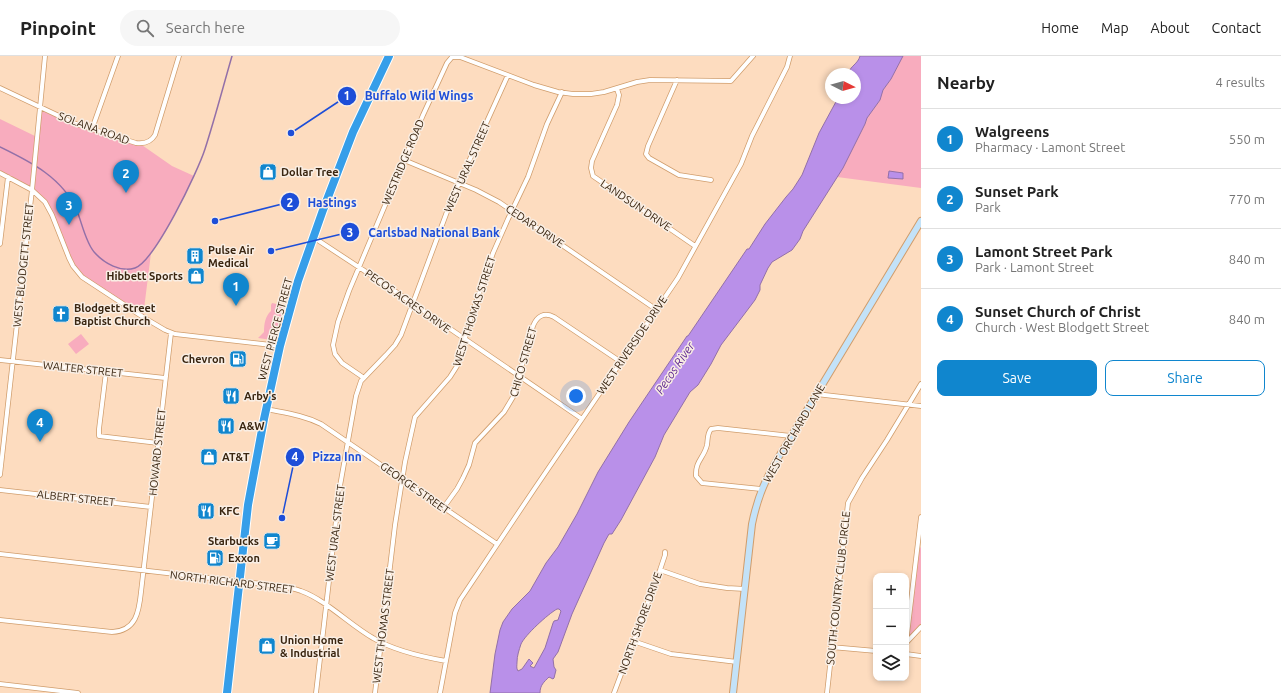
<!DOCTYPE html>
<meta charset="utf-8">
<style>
:root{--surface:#fff;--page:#f6f6f6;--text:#222;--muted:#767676;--line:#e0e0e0;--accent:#1086ce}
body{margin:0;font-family:Ubuntu,sans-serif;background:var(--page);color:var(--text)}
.controls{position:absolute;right:12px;bottom:12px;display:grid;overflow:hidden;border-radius:8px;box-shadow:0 2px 6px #0003}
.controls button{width:36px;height:36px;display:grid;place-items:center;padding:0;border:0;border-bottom:1px solid var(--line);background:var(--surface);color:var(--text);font:20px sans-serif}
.compass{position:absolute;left:825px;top:12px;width:36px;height:36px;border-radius:50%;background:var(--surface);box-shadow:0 2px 6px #0003;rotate:96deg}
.you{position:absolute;left:576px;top:340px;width:14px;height:14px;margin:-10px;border:3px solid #fff;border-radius:50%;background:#1a73e8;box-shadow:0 0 0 6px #1a73e833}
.badge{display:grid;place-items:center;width:26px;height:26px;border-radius:50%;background:var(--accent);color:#fff;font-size:13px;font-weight:700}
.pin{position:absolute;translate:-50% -33px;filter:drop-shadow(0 1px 2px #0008)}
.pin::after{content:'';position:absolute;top:21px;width:14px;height:12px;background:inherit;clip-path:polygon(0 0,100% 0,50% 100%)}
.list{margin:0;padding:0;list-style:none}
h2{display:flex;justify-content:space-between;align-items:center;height:52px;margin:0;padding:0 16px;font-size:17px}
h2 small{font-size:13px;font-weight:400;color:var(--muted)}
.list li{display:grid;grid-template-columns:26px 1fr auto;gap:12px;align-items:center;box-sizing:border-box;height:60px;padding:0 16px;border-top:1px solid var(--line)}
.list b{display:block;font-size:15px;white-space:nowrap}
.list p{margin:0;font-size:13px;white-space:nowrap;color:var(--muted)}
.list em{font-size:13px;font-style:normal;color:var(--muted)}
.actions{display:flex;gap:8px;padding:12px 16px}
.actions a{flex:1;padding:9px 0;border:1px solid var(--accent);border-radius:8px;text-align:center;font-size:14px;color:var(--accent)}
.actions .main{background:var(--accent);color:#fff}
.icon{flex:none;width:22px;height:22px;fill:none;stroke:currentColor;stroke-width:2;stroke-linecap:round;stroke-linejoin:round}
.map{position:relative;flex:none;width:921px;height:637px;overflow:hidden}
header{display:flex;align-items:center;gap:24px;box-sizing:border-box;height:56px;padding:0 20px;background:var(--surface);border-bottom:1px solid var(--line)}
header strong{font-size:19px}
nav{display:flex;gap:22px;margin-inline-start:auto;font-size:14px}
.search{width:280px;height:36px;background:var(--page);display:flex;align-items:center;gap:10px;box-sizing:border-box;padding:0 14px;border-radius:22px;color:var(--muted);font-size:15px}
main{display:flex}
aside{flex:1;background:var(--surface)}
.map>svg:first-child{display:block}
.green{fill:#f8acbe}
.water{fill:#b990e9;stroke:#9370a8;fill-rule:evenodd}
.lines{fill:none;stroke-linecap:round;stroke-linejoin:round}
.stream{stroke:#9370a8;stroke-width:1.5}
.street-casing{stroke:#d09d6c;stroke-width:5.5}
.secondary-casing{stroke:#d09d6c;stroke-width:8}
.highway-casing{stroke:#fff;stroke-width:10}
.street{stroke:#fff;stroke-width:4}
.secondary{stroke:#c3e2f8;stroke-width:6}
.highway{stroke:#369ee9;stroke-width:8}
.labels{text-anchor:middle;stroke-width:3;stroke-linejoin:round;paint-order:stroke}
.street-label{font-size:11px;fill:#3a2611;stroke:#f9eee4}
.poi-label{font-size:11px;font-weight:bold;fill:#3a2611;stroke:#f9eee4;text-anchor:start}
.water-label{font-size:12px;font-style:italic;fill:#622d93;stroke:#f9eee4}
.leader{fill:none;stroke:#1d4ed8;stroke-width:1.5}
.callout-dot{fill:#1d4ed8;stroke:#f9eee4;stroke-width:1.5}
.mark-label{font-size:12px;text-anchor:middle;font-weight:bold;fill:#fff}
.callout-label{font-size:12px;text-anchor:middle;font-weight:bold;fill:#1d4ed8;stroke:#f9eee4;stroke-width:3;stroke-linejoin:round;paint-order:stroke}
</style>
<header>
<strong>Pinpoint</strong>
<div class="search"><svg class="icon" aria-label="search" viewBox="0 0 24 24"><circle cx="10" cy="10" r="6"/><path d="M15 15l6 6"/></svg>Search here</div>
<nav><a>Home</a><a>Map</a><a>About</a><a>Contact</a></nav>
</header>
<main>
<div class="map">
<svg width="921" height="637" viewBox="0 0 921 637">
<rect width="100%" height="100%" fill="#fddcbf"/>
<path class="green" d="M903,0H921V132L837,121L865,68L867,62L880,44L883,34L891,23Z
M40,51L69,65L139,87L172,110L194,120L176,156L160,184L151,197L143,261L88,226L73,210L52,159L42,142L0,117V63L37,81Z
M272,247L281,249L283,253L275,282L272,284L258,282L264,276C264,269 265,260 271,255V249Z
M81,278L89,288L76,298L68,288Z
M917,488L921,492V571L906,587Z"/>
<path class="water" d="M860,0H903L891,23L883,34L880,44L867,62L865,68L843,112L803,175L800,183L792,194L772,206L768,212L760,229V234L755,244L721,289L711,308L698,329L690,336L664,379L655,401L621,464L612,478H609L604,487L572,558L558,596L553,603L554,611L556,614L554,622L553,623L549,621C544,626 540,629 540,637H490L495,598L500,574L503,566L512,553L530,535L546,507L558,491L577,458L598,416L629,366L687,280H688L747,193H749L765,168L786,141L793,133L802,119L819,77L838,42H855V18H848C850,10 858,8 860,0ZM557,553H559L561,555L558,564L554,565L553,567L545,592L534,612L530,610L533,607L529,603L522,613L518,615C516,612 517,610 517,606C517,600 519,594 521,588C525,579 548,558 557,553Z
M889,115L903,117V123L888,122Z"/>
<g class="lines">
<path class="stream" d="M0,91C31,106 63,122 77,155C82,167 86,188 95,197C104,207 121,217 135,212C155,205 198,115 205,93C215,62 223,31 232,0"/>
<defs>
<path id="street" d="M677,24L648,90L646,98L649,102L679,119L711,124
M0,32L76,68L136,87C144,88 151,86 155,79L179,0
M617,33L619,39L617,49L592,105L591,112L593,120L695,190
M92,73L118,0
M404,104L476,134L499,146L657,254
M0,117L32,134L45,146L52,159L69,202L73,210L82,221L143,261L165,274L175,278L280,290
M313,181L386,229L582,363
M0,188L8,121
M0,304L165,322
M106,316L99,373V380L158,387
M364,322L342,307L335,298L333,289L338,266L349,235L423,59L447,7L452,1H460L534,29L558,36L573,38H591L604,36L637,26L650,24L731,25L753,0
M816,338L921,350
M266,353C285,357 303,359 321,368L497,488
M0,419L32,134L45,0
M761,433L702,427L696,420C695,405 704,402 707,389C708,383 707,378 711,373L718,372L791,380
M0,434L151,451
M444,451L457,433L463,422L469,409L475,387L504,356L513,341L533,270C537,260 544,256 554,261L621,306
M0,498L262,528C275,530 289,530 301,535C326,544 350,569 373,582C393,594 423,601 446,605
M660,514L700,528L727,532L745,533
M0,564L112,576C136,575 139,556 141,536L171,277
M633,585L671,598L737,606
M906,587L921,461
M906,587L921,571
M831,591L876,595
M906,598L921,600
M0,628L78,637
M316,637L340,430L356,340L361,325L386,299L395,289L401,279L451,145L508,19
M375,637L395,469L405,406L415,361L450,321L457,310L472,258L493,197L508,163L528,121L547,68L562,36
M440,637L455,557L460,544L535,432L678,222L741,108L752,80L787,11L790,0
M614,637L660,514L665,499V496
M827,637L848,447L862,422L887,384L921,328"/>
<path id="secondary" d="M733,637L752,468C758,439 766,422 781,397L921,165"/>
<path id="highway" d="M227,637L248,449L264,363L280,290L298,225L323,154L353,76L389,0"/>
</defs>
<use href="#street" class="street-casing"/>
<use href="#secondary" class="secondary-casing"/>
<use href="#highway" class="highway-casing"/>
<use href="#street" class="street"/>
<use href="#secondary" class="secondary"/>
<use href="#highway" class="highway"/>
</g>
<defs>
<symbol id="shop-square" viewBox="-11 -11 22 22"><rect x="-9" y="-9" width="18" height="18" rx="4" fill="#1086ce" stroke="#f9eee4"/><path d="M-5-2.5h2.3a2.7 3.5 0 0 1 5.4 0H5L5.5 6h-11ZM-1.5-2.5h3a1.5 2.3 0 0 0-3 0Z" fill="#fff"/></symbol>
<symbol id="building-square" viewBox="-11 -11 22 22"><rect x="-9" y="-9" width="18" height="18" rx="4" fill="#1086ce" stroke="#f9eee4"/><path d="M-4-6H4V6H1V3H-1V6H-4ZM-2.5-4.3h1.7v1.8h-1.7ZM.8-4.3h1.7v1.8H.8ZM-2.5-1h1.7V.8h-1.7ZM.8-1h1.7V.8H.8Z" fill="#fff"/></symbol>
<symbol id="church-square" viewBox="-11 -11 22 22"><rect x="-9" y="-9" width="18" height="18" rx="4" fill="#1086ce" stroke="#f9eee4"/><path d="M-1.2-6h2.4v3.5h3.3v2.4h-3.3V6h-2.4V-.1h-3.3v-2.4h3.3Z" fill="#fff"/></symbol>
<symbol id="fuel-square" viewBox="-11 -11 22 22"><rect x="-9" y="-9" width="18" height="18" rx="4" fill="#1086ce" stroke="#f9eee4"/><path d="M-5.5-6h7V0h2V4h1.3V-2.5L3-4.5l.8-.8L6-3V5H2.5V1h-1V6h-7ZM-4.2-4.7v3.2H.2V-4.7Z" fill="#fff"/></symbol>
<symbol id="restaurant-square" viewBox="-11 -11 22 22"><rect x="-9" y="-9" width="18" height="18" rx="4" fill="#1086ce" stroke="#f9eee4"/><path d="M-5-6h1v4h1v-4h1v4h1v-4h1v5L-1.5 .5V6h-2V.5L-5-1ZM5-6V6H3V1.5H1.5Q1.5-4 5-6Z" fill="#fff"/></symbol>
<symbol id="cafe-square" viewBox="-11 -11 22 22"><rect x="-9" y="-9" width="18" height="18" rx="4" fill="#1086ce" stroke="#f9eee4"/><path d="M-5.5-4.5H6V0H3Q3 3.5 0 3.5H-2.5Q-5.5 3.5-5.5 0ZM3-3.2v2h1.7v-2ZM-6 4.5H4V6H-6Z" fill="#fff"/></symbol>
</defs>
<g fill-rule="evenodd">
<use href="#shop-square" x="258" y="106" width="20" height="20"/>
<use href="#building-square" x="185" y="190" width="20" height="20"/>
<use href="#shop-square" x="186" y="210" width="20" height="20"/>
<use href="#church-square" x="51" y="248" width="20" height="20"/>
<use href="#fuel-square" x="228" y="293" width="20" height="20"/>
<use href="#restaurant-square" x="221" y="330" width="20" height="20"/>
<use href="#restaurant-square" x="216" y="360" width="20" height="20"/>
<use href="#shop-square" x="199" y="391" width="20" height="20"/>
<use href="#restaurant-square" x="196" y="445" width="20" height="20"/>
<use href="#cafe-square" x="262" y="475" width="20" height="20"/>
<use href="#fuel-square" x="205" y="492" width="20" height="20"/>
<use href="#shop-square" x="257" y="580" width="20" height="20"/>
</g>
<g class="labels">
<g class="street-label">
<text transform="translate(94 72) rotate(20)" y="4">SOLANA ROAD</text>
<text transform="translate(403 106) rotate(-67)" y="4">WESTRIDGE ROAD</text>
<text transform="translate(467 111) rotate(-66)" y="4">WEST URAL STREET</text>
<text transform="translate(636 149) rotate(34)" y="4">LANDSUN DRIVE</text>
<text transform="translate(535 170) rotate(34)" y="4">CEDAR DRIVE</text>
<text transform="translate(23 209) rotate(-84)" y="4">WEST BLODGETT STREET</text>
<text transform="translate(408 245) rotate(35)" y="4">PECOS ACRES DRIVE</text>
<text transform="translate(474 255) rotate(-72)" y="4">WEST THOMAS STREET</text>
<text transform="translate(275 273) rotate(-75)" y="4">WEST PIERCE STREET</text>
<text transform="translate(632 289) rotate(-56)" y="4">WEST RIVERSIDE DRIVE</text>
<text transform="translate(523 306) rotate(-74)" y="4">CHICO STREET</text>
<text transform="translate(83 313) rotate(6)" y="4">WALTER STREET</text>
<text transform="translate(794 377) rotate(-60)" y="4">WEST ORCHARD LANE</text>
<text transform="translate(157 396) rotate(-84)" y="4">HOWARD STREET</text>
<text transform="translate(415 432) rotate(35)" y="4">GEORGE STREET</text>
<text transform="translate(76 442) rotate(6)" y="4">ALBERT STREET</text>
<text transform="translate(335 477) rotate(-83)" y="4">WEST URAL STREET</text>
<text transform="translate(232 526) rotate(7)" y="4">NORTH RICHARD STREET</text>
<text transform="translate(838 532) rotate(-84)" y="4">SOUTH COUNTRY CLUB CIRCLE</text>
<text transform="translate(640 567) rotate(-70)" y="4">NORTH SHORE DRIVE</text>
<text transform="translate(383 570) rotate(-83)" y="4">WEST THOMAS STREET</text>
</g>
<g class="poi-label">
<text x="281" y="120">Dollar Tree</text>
<text x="208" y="198">Pulse Air<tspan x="208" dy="13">Medical</tspan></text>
<text x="183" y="224" text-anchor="end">Hibbett Sports</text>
<text x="74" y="256">Blodgett Street<tspan x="74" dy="13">Baptist Church</tspan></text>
<text x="225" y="307" text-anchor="end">Chevron</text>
<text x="244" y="344">Arby's</text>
<text x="239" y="374">A&amp;W</text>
<text x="222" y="405">AT&amp;T</text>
<text x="219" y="459">KFC</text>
<text x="259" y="489" text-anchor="end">Starbucks</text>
<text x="228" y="506">Exxon</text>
<text x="280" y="588">Union Home<tspan x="280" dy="13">&amp; Industrial</tspan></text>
</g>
<g class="water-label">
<text transform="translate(675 312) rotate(-56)" y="4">Pecos River</text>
</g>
</g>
<path class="leader" d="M291 77L347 40M215 165L290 146M271 195L350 176M282 462L295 401"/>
<g class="callout-dot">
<circle cx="291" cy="77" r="4"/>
<circle cx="215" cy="165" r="4"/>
<circle cx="271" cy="195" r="4"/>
<circle cx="282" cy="462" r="4"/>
<circle cx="347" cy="40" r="10"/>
<circle cx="290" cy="146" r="10"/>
<circle cx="350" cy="176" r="10"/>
<circle cx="295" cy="401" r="10"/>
</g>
<g class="mark-label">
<text x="347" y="44">1</text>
<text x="290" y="151">2</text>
<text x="350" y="181">3</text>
<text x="295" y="405">4</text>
</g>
<g class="callout-label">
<text x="419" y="44">Buffalo Wild Wings</text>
<text x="332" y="151">Hastings</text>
<text x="434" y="181">Carlsbad National Bank</text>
<text x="337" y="405">Pizza Inn</text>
</g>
</svg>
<div class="controls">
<button>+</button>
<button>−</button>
<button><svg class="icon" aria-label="layers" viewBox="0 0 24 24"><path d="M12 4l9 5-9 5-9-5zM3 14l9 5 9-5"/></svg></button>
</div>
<svg class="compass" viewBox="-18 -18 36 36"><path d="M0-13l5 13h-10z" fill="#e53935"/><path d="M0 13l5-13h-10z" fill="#767676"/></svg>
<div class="you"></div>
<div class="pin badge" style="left:236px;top:250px">1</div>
<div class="pin badge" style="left:126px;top:137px">2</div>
<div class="pin badge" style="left:69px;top:169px">3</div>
<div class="pin badge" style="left:40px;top:386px">4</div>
</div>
<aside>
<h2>Nearby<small>4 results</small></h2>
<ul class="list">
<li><span class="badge">1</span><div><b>Walgreens</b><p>Pharmacy · Lamont Street</p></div><em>550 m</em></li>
<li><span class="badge">2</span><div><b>Sunset Park</b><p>Park</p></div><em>770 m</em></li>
<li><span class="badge">3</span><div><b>Lamont Street Park</b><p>Park · Lamont Street</p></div><em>840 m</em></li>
<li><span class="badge">4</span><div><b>Sunset Church of Christ</b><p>Church · West Blodgett Street</p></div><em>840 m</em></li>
</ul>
<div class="actions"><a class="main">Save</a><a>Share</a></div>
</aside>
</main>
